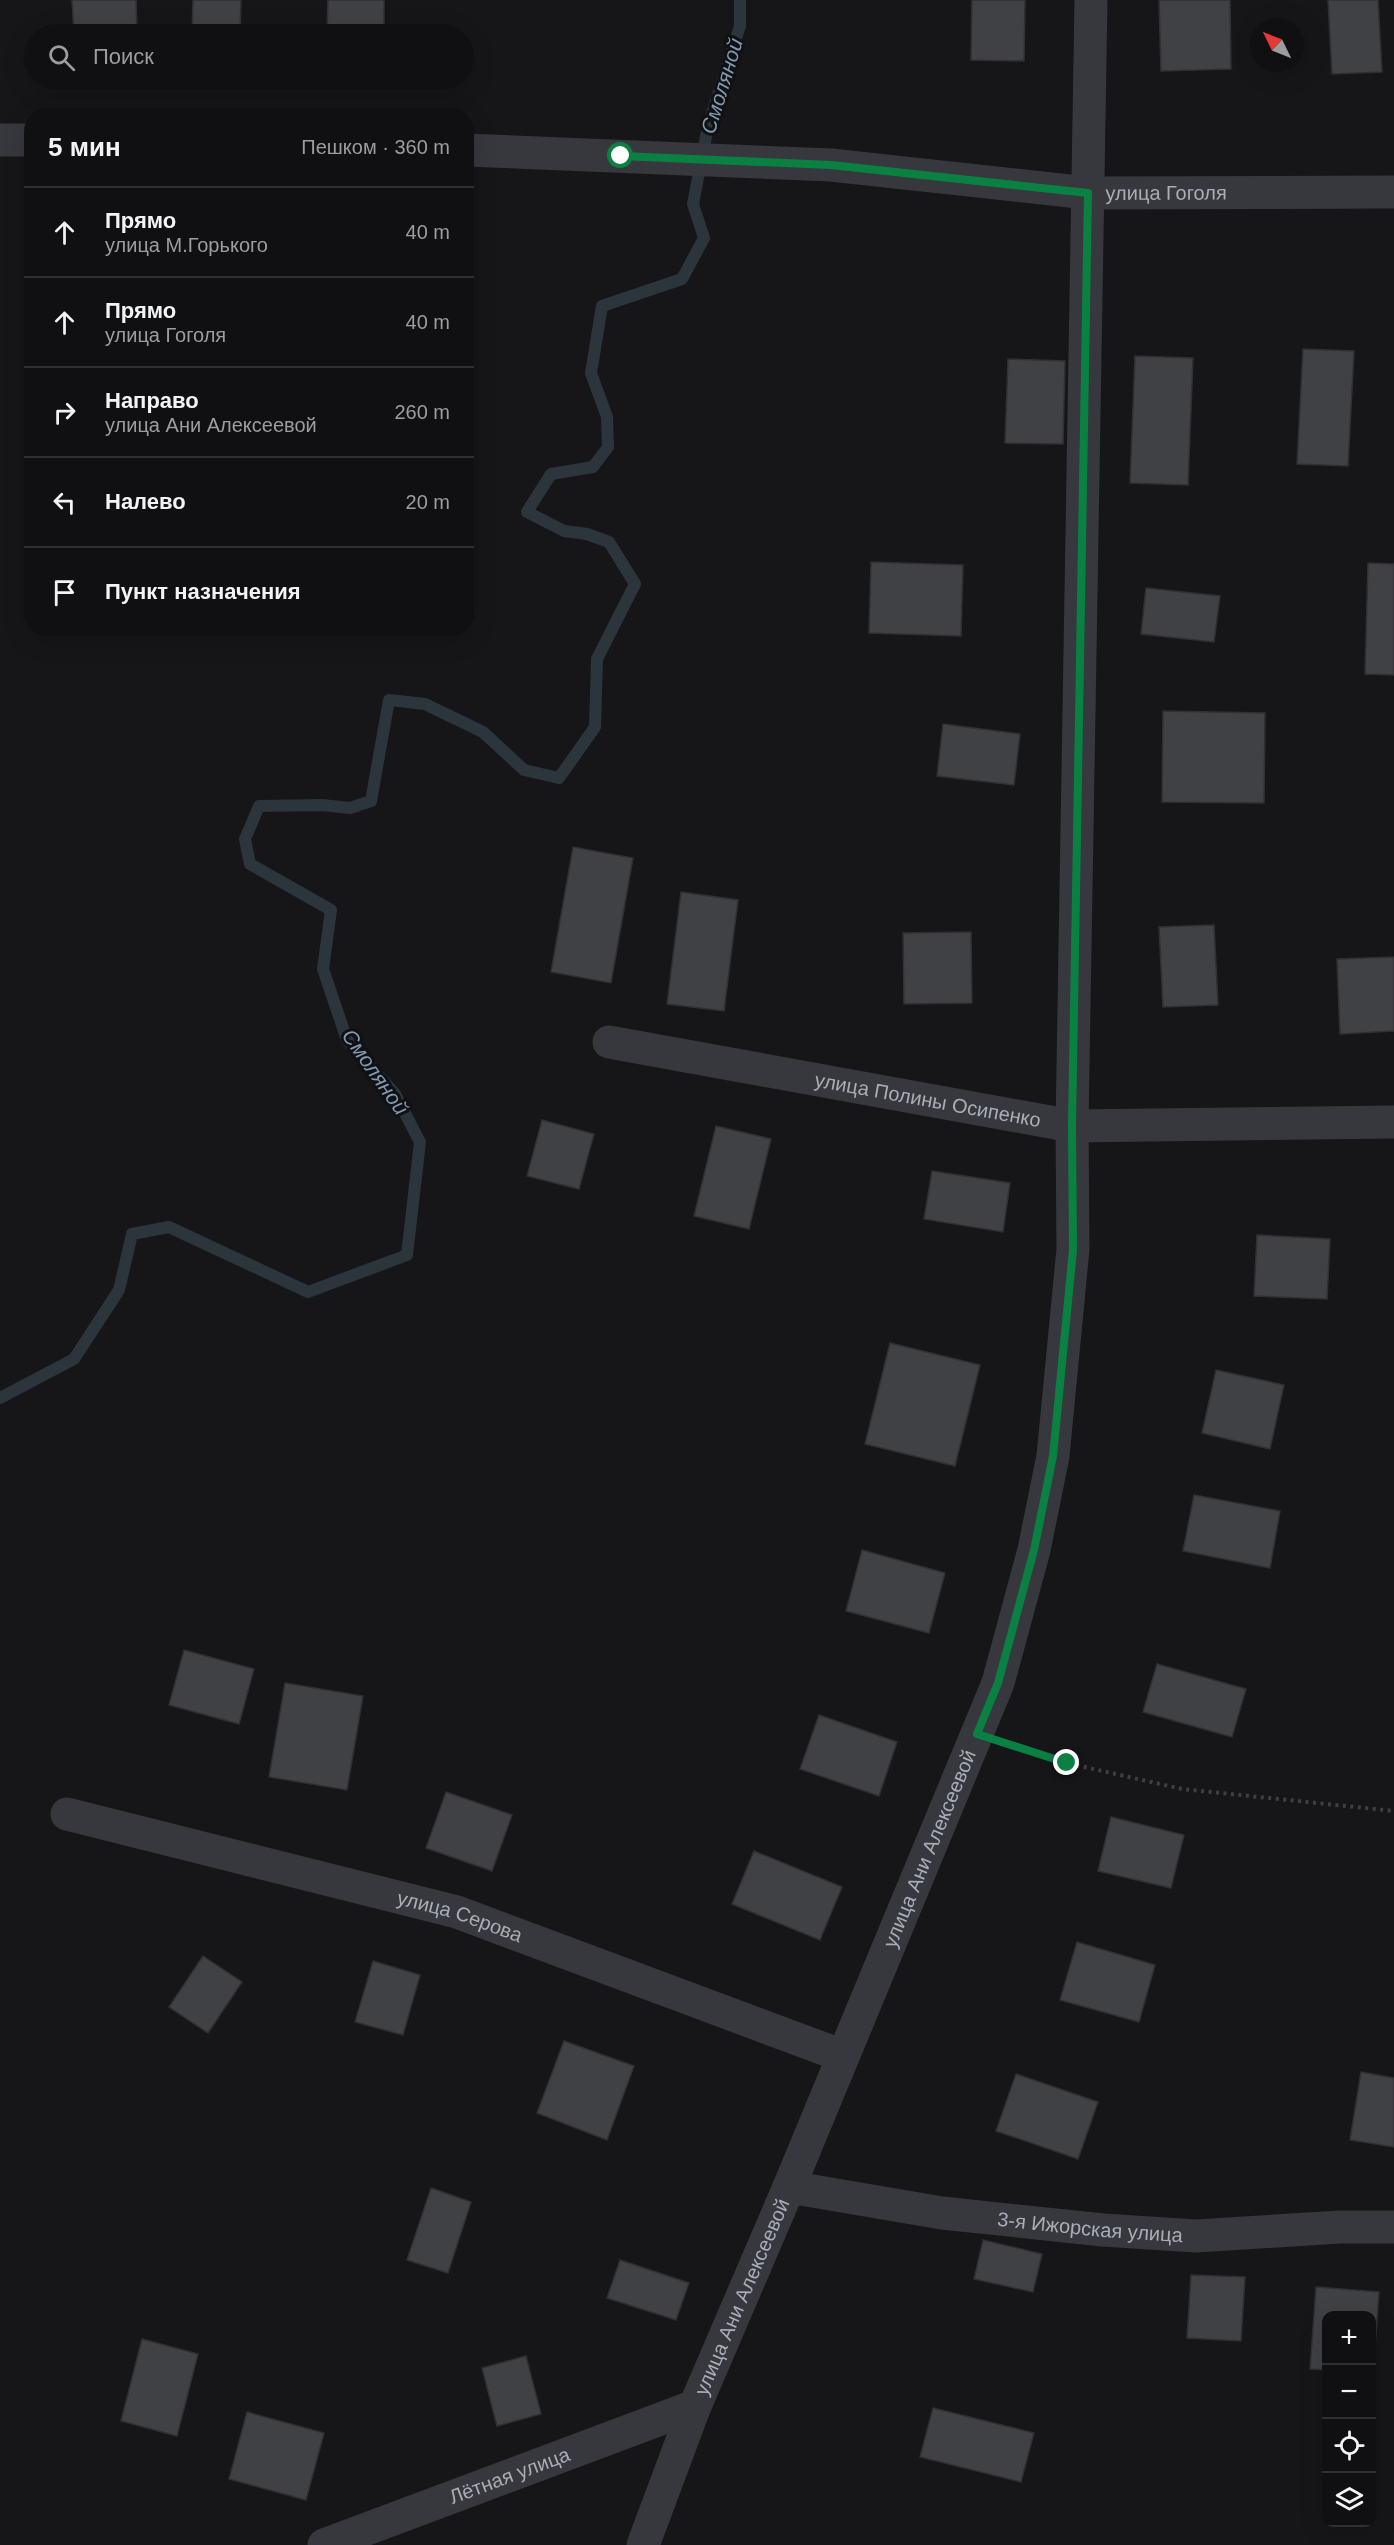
<!DOCTYPE html>
<html lang="ru">
<meta charset="utf-8">
<style>
:root{--surface:#101012;--page:#1e1e20;--text:#f1f3f6;--muted:#9c9d9f;--line:#303032}
body{margin:0;font-family:Arial,sans-serif;background:var(--page);color:var(--text)}
.controls{position:absolute;right:18px;bottom:18px;display:grid;overflow:hidden;border-radius:12px;box-shadow:0 6px 24px #0002}
.controls button{width:54px;height:54px;display:grid;place-items:center;padding:0;border:0;border-bottom:2px solid var(--line);background:var(--surface);color:var(--text);font:30px sans-serif}
.compass{position:absolute;left:1250px;top:18px;width:54px;height:54px;border-radius:50%;background:var(--surface);box-shadow:0 6px 24px #0002;rotate:313deg}
.stop{position:absolute;width:18px;height:18px;margin:-14px;border:4px solid #0b8043;border-radius:50%;background:#fff}
.stop.end{background:#0b8043;border-color:#fff;box-shadow:0 2px 6px #0008}
.list{margin:0;padding:0;list-style:none}
h2{display:flex;justify-content:space-between;align-items:center;height:78px;margin:0;padding:0 24px;font-size:26px}
h2 small{font-size:20px;font-weight:400;color:var(--muted)}
.list li{display:grid;grid-template-columns:39px 1fr auto;gap:18px;align-items:center;box-sizing:border-box;height:90px;padding:0 24px;border-top:2px solid var(--line)}
.list b{display:block;font-size:22px;white-space:nowrap}
.list p{margin:0;font-size:20px;white-space:nowrap;color:var(--muted)}
.list em{font-size:20px;font-style:normal;color:var(--muted)}
.icon{flex:none;width:33px;height:33px;fill:none;stroke:currentColor;stroke-width:2;stroke-linecap:round;stroke-linejoin:round}
.map{position:relative;flex:none;width:1394px;height:2545px;overflow:hidden}
.search{position:absolute;background:var(--surface);box-shadow:0 6px 24px #0002;left:24px;top:24px;width:450px;height:66px;display:flex;align-items:center;gap:15px;box-sizing:border-box;padding:0 21px;border-radius:33px;color:var(--muted);font-size:22px}
.panel{position:absolute;background:var(--surface);box-shadow:0 6px 24px #0002;left:24px;top:108px;width:450px;height:528px;border-radius:24px}
.map>svg:first-child{display:block}
.lines{fill:none;stroke-linecap:round;stroke-linejoin:round}
.stream{stroke:#2c353c;stroke-width:12}
.building{fill:#404145;stroke:#303034;stroke-width:1.5}
.path{stroke:#3d3f44;stroke-width:4;stroke-dasharray:3 4.5;stroke-linecap:butt}
.street{stroke:#37383d;stroke-width:33}
.route{stroke:#0b8043;stroke-width:8}
.labels{text-anchor:middle;stroke-width:6;stroke-linejoin:round;paint-order:stroke}
.street-label{font-size:20px;fill:#a8adb8;stroke:#111113}
.water-label{font-size:21px;font-style:italic;fill:#7f9bb3;stroke:#111113}
</style>
<div class="map">
<svg width="1394" height="2545" viewBox="0 0 1394 2545">
<rect width="100%" height="100%" fill="#161618"/>
<g class="lines">
<path class="stream" d="M0,1398L74,1359L119,1290L132,1234L169,1227L308,1292L407,1255L420,1142L395,1094L347,1040L323,969L331,910L250,864L245,839L259,806L322,805L350,808L371,801L389,700L425,704L483,732L524,770L559,778L595,727L597,659L635,584L609,542L587,534L564,531L527,512L551,474L593,467L608,447L607,417L591,373L602,306L682,279L704,238L693,204L708,126L740,26V0"/>
</g>
<path class="building" d="M72,0H136L137,34H74Z
M193,0H241L240,34H192Z
M328,0H384V34H327Z
M972,0H1025L1024,61L971,60Z
M1159,0H1230L1231,69L1161,71Z
M1328,0H1378L1382,72L1332,74Z
M1303,349L1354,351L1348,466L1297,464Z
M1135,356L1193,358L1188,485L1130,483Z
M1008,359L1065,361L1063,444L1005,443Z
M871,562L963,565L961,636L869,633Z
M1368,563L1394,564V675L1365,674Z
M1146,588L1220,596L1214,642L1141,634Z
M1163,711L1265,713L1264,803L1162,802Z
M943,724L1020,734L1014,785L937,776Z
M573,847L633,858L611,983L551,972Z
M681,892L738,900L724,1011L667,1004Z
M1214,925L1218,1005L1163,1007L1159,927Z
M971,932L972,1003L904,1004L903,933Z
M1394,957V1031L1340,1034L1337,959Z
M542,1120L594,1134L579,1189L527,1176Z
M716,1126L771,1139L749,1229L694,1216Z
M932,1171L1010,1183L1003,1232L924,1219Z
M1257,1235L1330,1239L1327,1299L1254,1296Z
M890,1343L980,1365L955,1466L865,1444Z
M1216,1370L1284,1385L1270,1449L1202,1433Z
M1194,1495L1280,1511L1270,1568L1183,1551Z
M862,1550L945,1573L929,1633L846,1611Z
M184,1650L254,1669L239,1724L169,1705Z
M1157,1664L1246,1689L1232,1737L1143,1712Z
M285,1683L363,1696L347,1790L269,1777Z
M819,1715L897,1742L879,1796L800,1769Z
M446,1792L512,1815L492,1871L426,1848Z
M1111,1817L1184,1835L1171,1888L1098,1871Z
M754,1851L842,1887L820,1940L732,1904Z
M1077,1942L1155,1965L1139,2022L1060,2000Z
M203,1956L242,1982L208,2033L169,2007Z
M373,1961L420,1975L403,2035L355,2022Z
M564,2041L634,2066L607,2140L537,2113Z
M1361,2072L1394,2078V2147L1350,2140Z
M1016,2074L1098,2102L1078,2159L996,2131Z
M431,2188L471,2202L448,2273L407,2260Z
M983,2240L1042,2254L1033,2292L974,2279Z
M620,2260L689,2283L676,2320L607,2298Z
M1191,2275L1245,2277L1241,2341L1187,2338Z
M1316,2287L1379,2292L1373,2374L1372,2316H1326V2370L1310,2369Z
M142,2339L198,2354L177,2436L121,2421Z
M526,2356L541,2414L497,2426L482,2368Z
M933,2408L1034,2433L1021,2482L920,2457Z
M247,2412L324,2433L306,2500L229,2479Z"/>
<g class="lines">
<path class="path" d="M1012,1745L1067,1763L1182,1789L1394,1811"/>
<g class="street">
<path d="M0,140H32"/>
<path id="s1" d="M466,150L831,165L1088,193L1394,192"/>
<path id="s2" d="M609,1042L1072,1126L1394,1122"/>
<path id="s3" d="M67,1814L457,1912L843,2056"/>
<path id="s4" d="M789,2187L942,2213L1103,2230L1196,2236L1340,2227H1394"/>
<path id="s5" d="M324,2545L695,2406"/>
<path id="s6" d="M643,2545L695,2406L789,2187L998,1683L1034,1550L1053,1456L1073,1249L1072,1126L1091,0"/>
</g>
</g>
<g class="lines">
<path class="route" d="M621,156L831,165L1088,193L1072,1126L1073,1250L1053,1456L1034,1550L998,1683L977,1734L1067,1763"/>
</g>
<g class="labels">
<g class="street-label">
<text dy="7" stroke="none"><textPath href="#s1" startOffset="702">улица Гоголя</textPath></text>
<text dy="7" stroke="none"><textPath href="#s2" startOffset="324">улица Полины Осипенко</textPath></text>
<text dy="7" stroke="none"><textPath href="#s6" startOffset="753">улица Ани Алексеевой</textPath></text>
<text dy="7" stroke="none"><textPath href="#s3" startOffset="406">улица Серова</textPath></text>
<text dy="7" stroke="none"><textPath href="#s4" startOffset="304">3-я Ижорская улица</textPath></text>
<text dy="7" stroke="none"><textPath href="#s6" startOffset="267">улица Ани Алексеевой</textPath></text>
<text dy="7" stroke="none"><textPath href="#s5" startOffset="198">Лётная улица</textPath></text>
</g>
<g class="water-label">
<text transform="translate(722 86) rotate(-73)" y="7">Смоляной</text>
<text transform="translate(375 1072) rotate(55)" y="7">Смоляной</text>
</g>
</g>
</svg>
<div class="controls">
<button>+</button>
<button>−</button>
<button><svg class="icon" aria-label="locate" viewBox="0 0 24 24"><circle cx="12" cy="12" r="6"/><path d="M12 2v4M12 18v4M2 12h4M18 12h4"/></svg></button>
<button><svg class="icon" aria-label="layers" viewBox="0 0 24 24"><path d="M12 4l9 5-9 5-9-5zM3 14l9 5 9-5"/></svg></button>
</div>
<svg class="compass" viewBox="-18 -18 36 36"><path d="M0-13l5 13h-10z" fill="#e53935"/><path d="M0 13l5-13h-10z" fill="#9c9d9f"/></svg>
<div class="stop" style="left:621px;top:156px"></div>
<div class="stop end" style="left:1067px;top:1763px"></div>
<div class="search"><svg class="icon" aria-label="search" viewBox="0 0 24 24"><circle cx="10" cy="10" r="6"/><path d="M15 15l6 6"/></svg>Поиск</div>
<section class="panel">
<h2>5 мин<small>Пешком · 360 m</small></h2>
<ul class="list">
<li><svg class="icon" aria-label="ahead" viewBox="0 0 24 24"><path d="M12 20V5M6 11l6-6 6 6"/></svg><div><b>Прямо</b><p>улица М.Горького</p></div><em>40 m</em></li>
<li><svg class="icon" aria-label="ahead" viewBox="0 0 24 24"><path d="M12 20V5M6 11l6-6 6 6"/></svg><div><b>Прямо</b><p>улица Гоголя</p></div><em>40 m</em></li>
<li><svg class="icon" aria-label="right" viewBox="0 0 24 24"><path d="M7 20v-9h11M14 6l5 5-5 5"/></svg><div><b>Направо</b><p>улица Ани Алексеевой</p></div><em>260 m</em></li>
<li><svg class="icon" aria-label="left" viewBox="0 0 24 24"><path d="M17 20v-9H6M10 6l-5 5 5 5"/></svg><div><b>Налево</b></div><em>20 m</em></li>
<li><svg class="icon" aria-label="arrive" viewBox="0 0 24 24"><path d="M6 21V4h12l-3 4 3 4H6"/></svg><div><b>Пункт назначения</b></div></li>
</ul>
</section>
</div>
